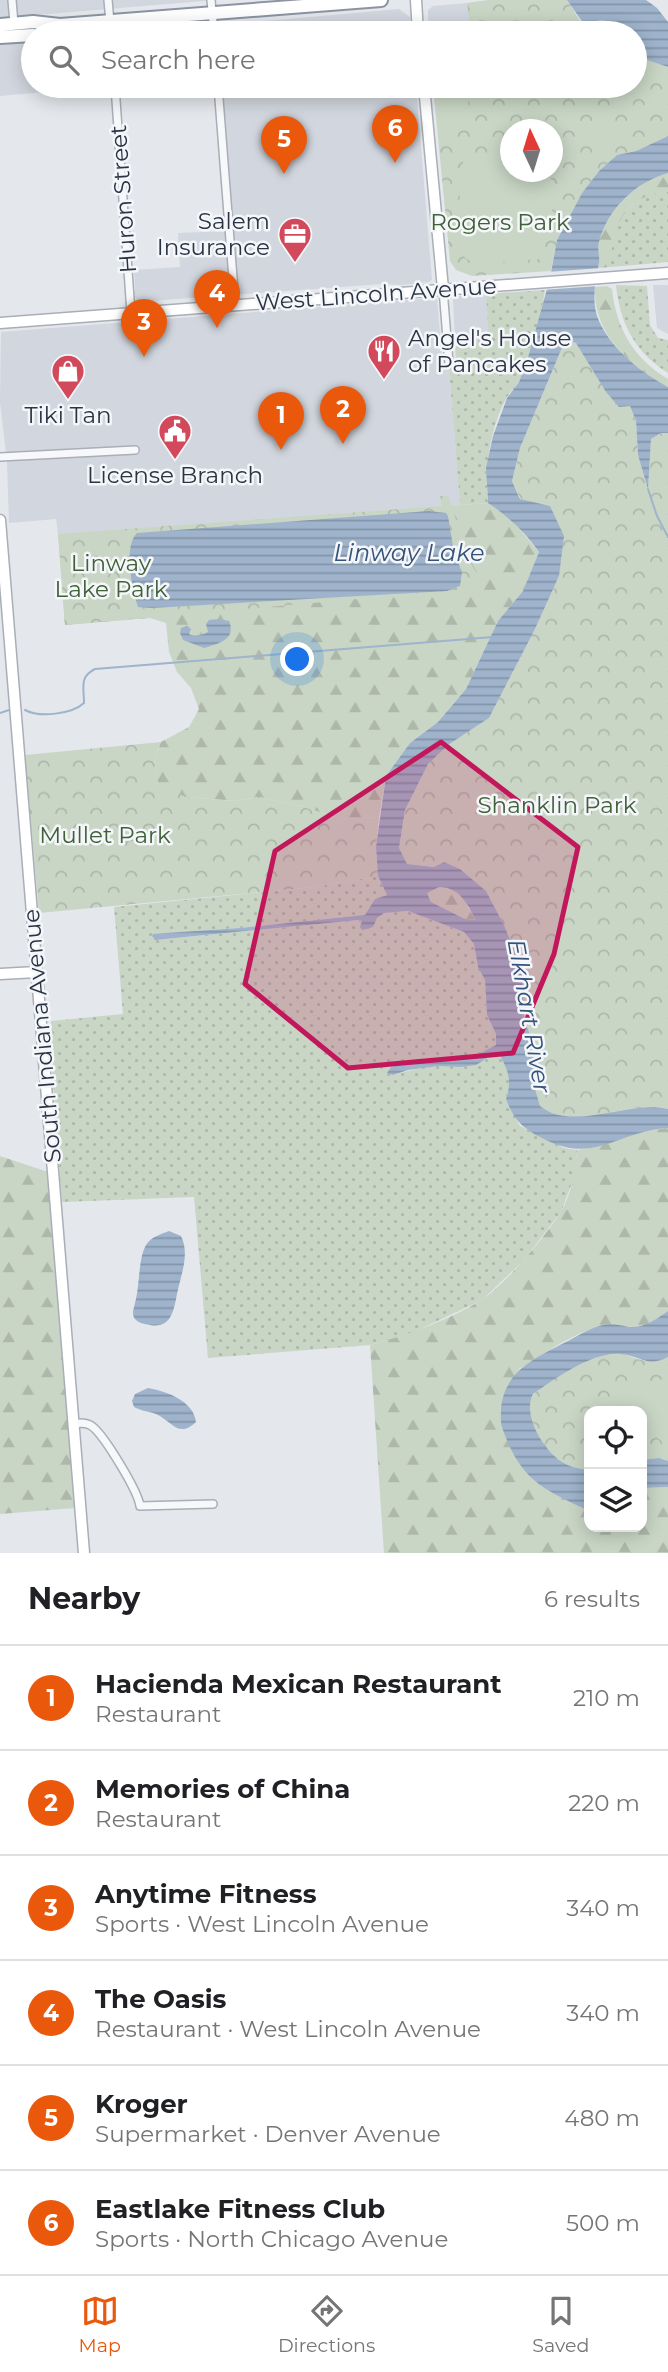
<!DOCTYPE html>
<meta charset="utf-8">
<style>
:root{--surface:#fff;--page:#f2f2f2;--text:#202124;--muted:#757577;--line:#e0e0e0;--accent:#ea580c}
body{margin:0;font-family:Montserrat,sans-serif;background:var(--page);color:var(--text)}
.controls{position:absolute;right:21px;bottom:21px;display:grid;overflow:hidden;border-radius:14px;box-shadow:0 4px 18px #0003}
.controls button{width:63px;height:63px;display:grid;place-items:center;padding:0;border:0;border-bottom:2px solid var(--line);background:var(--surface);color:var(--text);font:35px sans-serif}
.compass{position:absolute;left:500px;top:119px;width:63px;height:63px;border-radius:50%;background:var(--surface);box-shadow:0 4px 18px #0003;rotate:356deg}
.you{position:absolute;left:298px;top:660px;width:24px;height:24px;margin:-18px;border:5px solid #fff;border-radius:50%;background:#1a73e8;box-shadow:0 0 0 10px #1a73e833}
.badge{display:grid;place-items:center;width:46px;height:46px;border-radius:50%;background:var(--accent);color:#fff;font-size:23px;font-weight:700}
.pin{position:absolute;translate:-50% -58px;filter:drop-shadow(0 2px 4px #0008)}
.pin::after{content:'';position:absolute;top:37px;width:24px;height:21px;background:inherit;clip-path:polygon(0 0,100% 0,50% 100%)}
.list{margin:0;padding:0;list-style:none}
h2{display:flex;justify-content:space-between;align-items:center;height:91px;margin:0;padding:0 28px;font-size:30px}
h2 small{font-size:23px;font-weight:400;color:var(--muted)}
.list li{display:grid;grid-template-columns:46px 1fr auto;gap:21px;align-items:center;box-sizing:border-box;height:105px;padding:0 28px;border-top:2px solid var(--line)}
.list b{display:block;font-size:26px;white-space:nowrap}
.list p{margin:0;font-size:23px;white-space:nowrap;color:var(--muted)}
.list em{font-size:23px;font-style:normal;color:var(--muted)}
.icon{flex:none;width:38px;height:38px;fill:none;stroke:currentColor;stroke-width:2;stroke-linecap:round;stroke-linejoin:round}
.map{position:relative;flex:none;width:668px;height:1553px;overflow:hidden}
.search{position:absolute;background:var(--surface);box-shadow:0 4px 18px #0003;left:21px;right:21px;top:21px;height:77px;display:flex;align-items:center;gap:18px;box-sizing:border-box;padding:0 24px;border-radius:38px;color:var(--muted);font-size:26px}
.sheet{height:721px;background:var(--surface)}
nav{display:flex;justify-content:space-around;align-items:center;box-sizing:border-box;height:98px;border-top:2px solid var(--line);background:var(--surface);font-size:19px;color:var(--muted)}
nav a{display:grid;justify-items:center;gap:4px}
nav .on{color:var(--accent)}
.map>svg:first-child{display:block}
.built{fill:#d2d6de}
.grass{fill:url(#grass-dots)}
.forest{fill:url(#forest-firs)}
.park{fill:url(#park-crowns);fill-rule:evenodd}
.pitch{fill:#c9d6c5}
.water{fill:url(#water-rules);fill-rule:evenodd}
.pier{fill:#e4e7ec}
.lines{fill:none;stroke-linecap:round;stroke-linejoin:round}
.stream{stroke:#9fb4cc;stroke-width:2}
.street-casing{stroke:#a9aeb7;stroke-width:10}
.secondary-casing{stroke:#a9aeb7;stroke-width:13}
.highway-casing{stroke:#8b94a3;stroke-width:16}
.street{stroke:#f7f8fa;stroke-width:7}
.secondary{stroke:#fff;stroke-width:10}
.highway{stroke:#fff;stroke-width:12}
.marked{fill:#c2185b;fill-opacity:0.2;stroke:#c2185b;stroke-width:5;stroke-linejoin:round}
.labels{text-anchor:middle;stroke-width:5;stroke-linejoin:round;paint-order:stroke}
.street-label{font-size:23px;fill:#2b3445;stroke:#f4f6f9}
.poi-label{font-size:23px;fill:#2b3445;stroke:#f4f6f9}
.park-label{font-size:23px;fill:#3f6138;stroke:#f4f6f9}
.water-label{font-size:24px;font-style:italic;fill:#34527a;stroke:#f4f6f9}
</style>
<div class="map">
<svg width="668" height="1553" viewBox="0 0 668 1553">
<defs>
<pattern id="grass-dots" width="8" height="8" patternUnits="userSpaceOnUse" patternTransform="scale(1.75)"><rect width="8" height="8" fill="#c9d6c5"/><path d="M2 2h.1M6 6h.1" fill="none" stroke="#adb8ab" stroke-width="1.8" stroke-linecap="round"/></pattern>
<pattern id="forest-firs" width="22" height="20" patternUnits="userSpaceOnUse" patternTransform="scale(1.75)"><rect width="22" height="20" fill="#c9d6c5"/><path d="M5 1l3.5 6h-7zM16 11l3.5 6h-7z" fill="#adb8ab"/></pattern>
<pattern id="park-crowns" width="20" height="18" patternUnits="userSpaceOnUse" patternTransform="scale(1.75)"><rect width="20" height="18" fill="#c9d6c5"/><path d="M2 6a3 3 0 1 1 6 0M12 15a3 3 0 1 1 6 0" fill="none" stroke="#adb8ab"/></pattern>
<pattern id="water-rules" width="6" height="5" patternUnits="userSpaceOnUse" patternTransform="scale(1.75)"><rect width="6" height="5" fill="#9fb4cc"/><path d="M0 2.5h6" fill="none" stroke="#8293a7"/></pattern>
</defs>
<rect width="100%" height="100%" fill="#e4e7ec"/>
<path class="built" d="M0,0H216L0,18Z
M467,3L470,33H428V10L433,6Z
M399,9L410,17L411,33H219L220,27L222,25Z
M201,25L207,28L208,33H94Z
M33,39V86H110L0,96V41Z
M221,86H416L432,280L429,282L402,285L382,284L137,302L133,293L135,290L134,270L180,267L178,233L233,231Z
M653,285H668V334L657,328Z
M486,294L490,339L455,342L453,299L458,296Z
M433,298L437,299L443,367H449L460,505L58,534L56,519L9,523L7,462L0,402L1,332Z"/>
<path class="grass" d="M668,173V262L611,267L600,259L602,232Z
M616,285L647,286L650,325L658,338L668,340V373C635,352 620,324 616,285Z
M545,290C541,319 532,353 520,379C517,386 511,391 507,397C490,427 484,470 488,503L460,505L449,367H456L455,342L489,339L486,294Z
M378,876L387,895L375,899L366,915L240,928L165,933L155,940L359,920L373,927L377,918L384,913L408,911L464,932L474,944L478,967L485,980L487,1015L496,1034L497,1046L473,1057L410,1062L402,1065L393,1075C407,1071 422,1067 437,1066C465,1064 470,1071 496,1053L499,1054L508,1069L511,1083L506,1099L520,1126L564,1148L577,1150L575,1175L561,1212L524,1260L482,1300L410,1334L370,1345L208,1358L194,1197L62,1202L53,1083L51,1021L123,1014L114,907L315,887Z"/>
<path class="forest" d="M668,173V192C624,194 611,228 611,267L598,268C600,260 598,254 598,246C600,212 638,181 668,173Z
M607,286L612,289C616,328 634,359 668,379V387C629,365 593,335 595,287Z
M488,503L510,518L539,552L523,591L498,621L466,689L438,722L410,743L386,776L379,817L340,819L304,807L259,797L235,801L185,797L158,786L154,759L161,742L189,727L199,709L191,688L177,672L169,652L166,623L150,618L65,625L58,534Z
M439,887H449L466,899L467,906L477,920L465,919L431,902L426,892Z
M668,1128V1311C657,1318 648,1327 634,1327C623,1327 613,1323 601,1326C572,1334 544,1353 519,1369L576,1505L589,1511V1527H642V1488L668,1487V1553H384L370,1345C408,1335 446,1321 480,1301C503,1287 546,1236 560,1213C572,1194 575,1171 577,1150C608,1145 636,1130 668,1128Z
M0,1156L48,1172L80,1501L75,1508L0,1514Z"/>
<path class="park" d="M488,0H567L582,24L590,25L594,21C609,21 622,25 636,32L639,40L635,42V33H470L467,3Z
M635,56L668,67V136L636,151L617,155L599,171L582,193L557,240L551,271L472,276L456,270L450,261L433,86H635ZM510,130H552V172H510Z
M568,341L576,343L630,406L636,421L638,455L648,486L651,439L661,433H668V1109C631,1101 591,1124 555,1114C550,1113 545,1109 540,1106L534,1085L536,1047L524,1021L522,969L504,925L486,891L460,869L444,862L435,867L406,864L399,848L405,810L428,764L448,745L489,718L535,629L559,576L512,481L520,448L561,350Z
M440,496H448C459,522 460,548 476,572L460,586L447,591L65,625L58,534L442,506Z
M161,742L154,759L158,785L185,797L235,801L259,797L304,807L340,819L379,817L376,848L378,876L315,887L39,913L25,755Z
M622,1353C638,1360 652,1365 668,1357V1461L659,1458L642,1460V1411H589V1470C581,1469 571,1467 563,1463C548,1454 522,1415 531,1398C538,1384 585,1361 601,1356C607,1354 615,1354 622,1353Z"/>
<path class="pitch" d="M467,88L470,124L440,127L437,90Z
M608,120L618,136L598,149L588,133Z
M496,154L510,155V172H548C561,195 546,234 541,259L475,264L464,257L458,173L465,159Z
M668,1378V1447L642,1424V1411H632L621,1389Z"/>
<path class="water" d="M567,0H646L657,8L668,22V67L635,56V42L639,40L635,32C626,27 607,18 596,21C592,22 589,25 586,27Z
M668,136V173C636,182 607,209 599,242C597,249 600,256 599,263C595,282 591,303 599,321C612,350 641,372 668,387V433H661L651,439L648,489L638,455L636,421L630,406L619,407L606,392L576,343L568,341L561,350L520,448L512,481L520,499L550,506L564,536L559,576L535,629L489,718L448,745L428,764L405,810L399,848L407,864L434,867L444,862L460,869L486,891L504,925L522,969L524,1021L536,1047L534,1085L540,1106C545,1109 550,1113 555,1114C591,1124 632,1101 668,1109V1128C617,1131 594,1166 542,1138C522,1128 514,1120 506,1099C512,1081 509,1071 499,1054L496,1053L476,1065L460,1067L439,1066L408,1070L393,1075L387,1073L391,1067L439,1059L473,1057L496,1045V1034L487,1015L485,980L478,967L474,944L464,932L408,911L384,913L377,918L373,927L362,930L360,927L362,921L359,920L155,940L152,936L153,934L165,933L240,928L365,915L375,899L387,895L378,876L376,847L386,776L410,743L438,722L466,689L498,621L523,591L539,552C524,531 509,517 488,503L486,468L493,436L507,398L519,382L529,354L550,278L557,240L582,193L599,171L617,155L636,151ZM439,887C460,887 467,904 476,920L465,919L431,902L427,893Z
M429,511L446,513L448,516L454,552L462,572L460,586L447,591L152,608L138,607C132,589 123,547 137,533Z
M219,619L229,621C237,640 217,644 204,648L183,640L180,633L181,628L187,626L191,629L189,634C195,637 203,635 208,632L206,624L209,620Z
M169,1231L181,1236C190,1254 181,1274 177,1294C174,1310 171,1329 150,1325C145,1324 138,1323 135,1319C131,1314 134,1308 135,1303C140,1286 138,1259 146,1245C151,1237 161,1234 169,1231Z
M668,1311V1357C647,1368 641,1356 621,1354C594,1351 554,1379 533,1394C522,1415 543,1450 562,1462C570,1467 580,1469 589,1470V1511C543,1489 521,1481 503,1430C500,1423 501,1417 501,1409C504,1372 534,1358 564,1343C576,1337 589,1328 603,1325C612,1323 621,1325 629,1327C645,1328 656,1319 668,1311Z
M148,1388C166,1391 194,1401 196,1422C178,1439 172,1421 156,1414C148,1411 141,1411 134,1407L132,1401L135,1394Z
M659,1458L668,1461V1487L642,1488V1460Z"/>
<path class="pier" d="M601,268L599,286L542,290L547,272Z"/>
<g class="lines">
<path class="stream" d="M648,489L657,516L668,537
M25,710C40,718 72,714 84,703C84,687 79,677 95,669L493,637
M0,713L9,710"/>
<defs>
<path id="street" d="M12,0L14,24
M108,0L111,33
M211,0L214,33
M115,86L131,313
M218,86L235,304
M443,289L449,363
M0,457L135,450
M73,1424C79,1423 84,1422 90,1425C102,1431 138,1491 140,1506L213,1504"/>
<path id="secondary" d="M416,0L418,33
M424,86L443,289
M0,323L668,273
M0,520L84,1553
M0,974L37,972"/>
<path id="highway" d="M0,25L33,22L60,25L381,0
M0,37L33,35"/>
</defs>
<use href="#street" class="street-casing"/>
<use href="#secondary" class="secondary-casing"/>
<use href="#highway" class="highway-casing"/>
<use href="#street" class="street"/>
<use href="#secondary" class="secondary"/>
<use href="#highway" class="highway"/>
</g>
<path class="marked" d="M441,742L578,847L554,954L513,1053L348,1068L245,984L275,851Z"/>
<defs>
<symbol id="office-pin" viewBox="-11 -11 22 30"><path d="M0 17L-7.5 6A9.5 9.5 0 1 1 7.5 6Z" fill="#d1495b" stroke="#f4f6f9"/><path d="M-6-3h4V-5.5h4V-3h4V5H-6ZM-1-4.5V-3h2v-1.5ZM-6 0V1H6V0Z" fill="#fff"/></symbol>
<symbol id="restaurant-pin" viewBox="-11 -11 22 30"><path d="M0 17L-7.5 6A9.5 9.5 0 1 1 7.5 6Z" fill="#d1495b" stroke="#f4f6f9"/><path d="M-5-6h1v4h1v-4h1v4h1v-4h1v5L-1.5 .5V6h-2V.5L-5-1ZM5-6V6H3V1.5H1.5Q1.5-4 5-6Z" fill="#fff"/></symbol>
<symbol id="shop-pin" viewBox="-11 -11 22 30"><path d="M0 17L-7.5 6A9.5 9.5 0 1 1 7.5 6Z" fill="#d1495b" stroke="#f4f6f9"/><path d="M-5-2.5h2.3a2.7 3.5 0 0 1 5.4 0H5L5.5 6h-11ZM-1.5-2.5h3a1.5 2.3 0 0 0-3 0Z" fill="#fff"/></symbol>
<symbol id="civic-pin" viewBox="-11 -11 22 30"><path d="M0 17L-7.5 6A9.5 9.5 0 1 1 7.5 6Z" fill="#d1495b" stroke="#f4f6f9"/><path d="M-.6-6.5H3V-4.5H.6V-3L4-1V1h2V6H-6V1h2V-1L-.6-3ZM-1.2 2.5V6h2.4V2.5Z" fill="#fff"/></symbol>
</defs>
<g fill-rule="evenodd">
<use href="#office-pin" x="276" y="215" width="38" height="52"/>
<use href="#restaurant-pin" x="365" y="332" width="38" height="52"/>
<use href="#shop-pin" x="49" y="352" width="38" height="52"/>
<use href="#civic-pin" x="156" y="412" width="38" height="52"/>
</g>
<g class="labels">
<g class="street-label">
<text transform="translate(123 199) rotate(-94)" y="8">Huron Street</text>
<text transform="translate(376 294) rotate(-4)" y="8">West Lincoln Avenue</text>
<text transform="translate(42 1036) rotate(-95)" y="8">South Indiana Avenue</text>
</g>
<g class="poi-label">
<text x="270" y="229" text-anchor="end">Salem<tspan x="270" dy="26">Insurance</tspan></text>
<text x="408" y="346" text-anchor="start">Angel's House<tspan x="408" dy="26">of Pancakes</tspan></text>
<text x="68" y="423">Tiki Tan</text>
<text x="175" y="483">License Branch</text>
</g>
<g class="park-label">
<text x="500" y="230">Rogers Park</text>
<text x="111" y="571">Linway<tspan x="111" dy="26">Lake Park</tspan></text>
<text x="557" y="813">Shanklin Park</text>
<text x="105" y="843">Mullet Park</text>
</g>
<g class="water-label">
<text x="409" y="561">Linway Lake</text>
<text transform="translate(529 1016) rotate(80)" y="8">Elkhart River</text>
</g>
</g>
</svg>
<div class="controls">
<button><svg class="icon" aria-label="locate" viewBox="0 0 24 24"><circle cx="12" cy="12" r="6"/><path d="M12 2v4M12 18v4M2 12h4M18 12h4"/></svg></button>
<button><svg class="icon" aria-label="layers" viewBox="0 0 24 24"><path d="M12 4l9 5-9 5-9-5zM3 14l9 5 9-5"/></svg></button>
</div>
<svg class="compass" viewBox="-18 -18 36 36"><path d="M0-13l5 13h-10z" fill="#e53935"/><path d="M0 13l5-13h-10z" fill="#757577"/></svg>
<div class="you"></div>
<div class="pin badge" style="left:281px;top:450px">1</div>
<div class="pin badge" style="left:343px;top:444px">2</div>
<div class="pin badge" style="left:144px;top:357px">3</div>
<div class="pin badge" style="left:217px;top:328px">4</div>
<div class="pin badge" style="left:284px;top:174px">5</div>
<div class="pin badge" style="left:395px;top:163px">6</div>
<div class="search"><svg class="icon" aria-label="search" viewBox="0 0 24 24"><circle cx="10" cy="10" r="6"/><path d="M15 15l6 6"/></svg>Search here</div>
</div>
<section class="sheet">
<h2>Nearby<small>6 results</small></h2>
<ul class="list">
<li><span class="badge">1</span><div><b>Hacienda Mexican Restaurant</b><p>Restaurant</p></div><em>210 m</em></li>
<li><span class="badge">2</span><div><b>Memories of China</b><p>Restaurant</p></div><em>220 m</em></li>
<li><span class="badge">3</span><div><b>Anytime Fitness</b><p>Sports · West Lincoln Avenue</p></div><em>340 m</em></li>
<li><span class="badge">4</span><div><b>The Oasis</b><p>Restaurant · West Lincoln Avenue</p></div><em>340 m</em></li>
<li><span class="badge">5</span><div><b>Kroger</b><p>Supermarket · Denver Avenue</p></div><em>480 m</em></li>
<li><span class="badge">6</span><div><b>Eastlake Fitness Club</b><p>Sports · North Chicago Avenue</p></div><em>500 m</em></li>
</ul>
</section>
<nav>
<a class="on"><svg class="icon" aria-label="map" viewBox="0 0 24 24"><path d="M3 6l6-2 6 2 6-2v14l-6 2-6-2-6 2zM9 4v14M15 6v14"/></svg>Map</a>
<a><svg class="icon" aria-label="directions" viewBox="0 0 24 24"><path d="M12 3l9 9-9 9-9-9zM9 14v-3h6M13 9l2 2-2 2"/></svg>Directions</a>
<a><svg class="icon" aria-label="saved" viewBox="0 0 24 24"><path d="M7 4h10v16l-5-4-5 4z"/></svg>Saved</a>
</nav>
